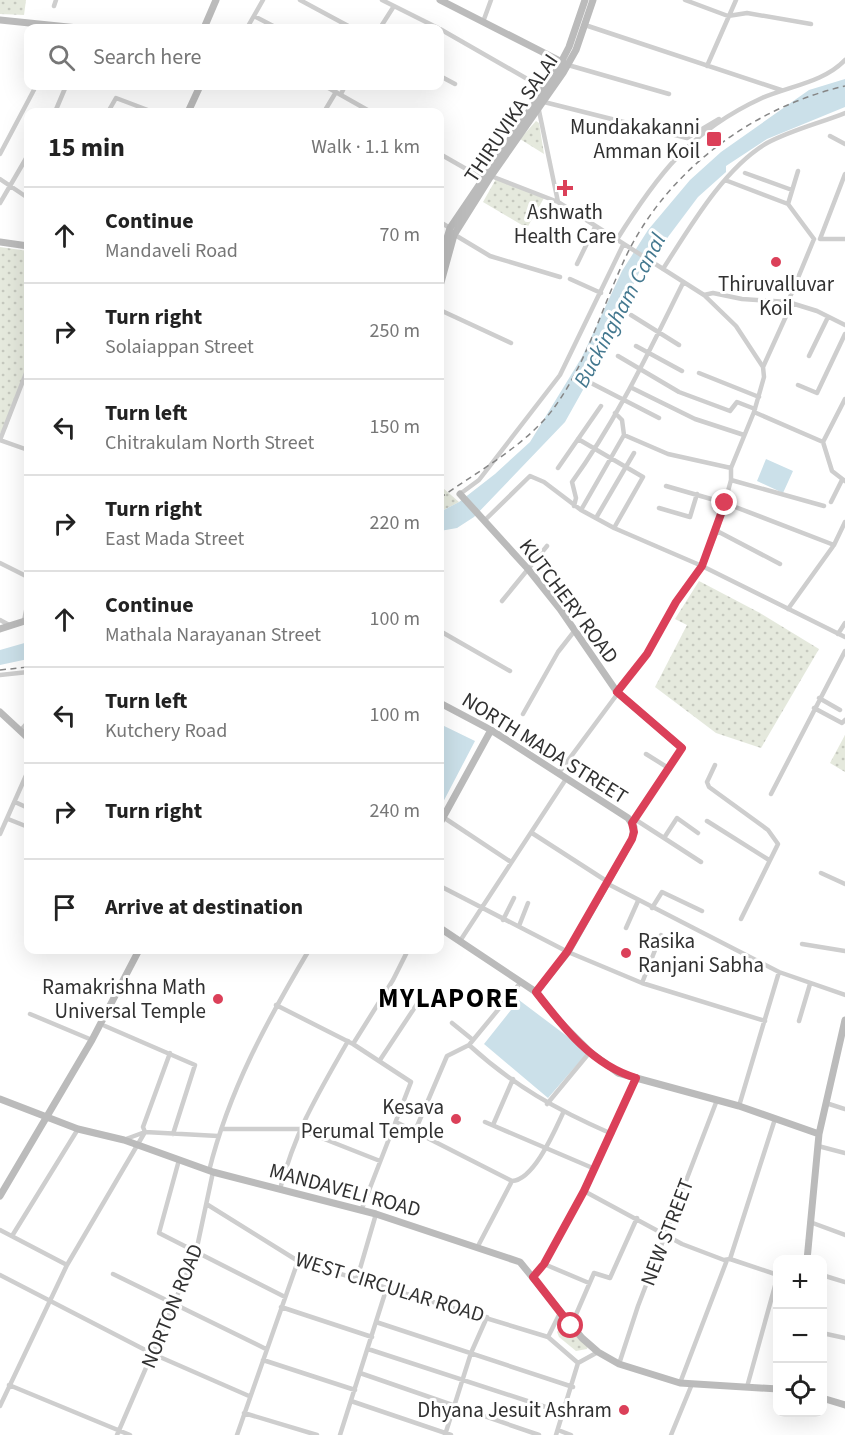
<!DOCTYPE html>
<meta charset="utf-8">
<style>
:root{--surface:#fff;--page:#f2f2f2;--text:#222;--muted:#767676;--line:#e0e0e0}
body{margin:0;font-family:"Source Sans 3",sans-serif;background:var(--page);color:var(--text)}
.controls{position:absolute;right:18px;bottom:18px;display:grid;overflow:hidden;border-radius:12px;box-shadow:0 6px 24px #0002}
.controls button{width:54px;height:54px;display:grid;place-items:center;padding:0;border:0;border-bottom:2px solid var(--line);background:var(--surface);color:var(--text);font:30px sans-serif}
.stop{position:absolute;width:18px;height:18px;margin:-14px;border:4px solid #db4059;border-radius:50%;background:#fff}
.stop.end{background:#db4059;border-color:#fff;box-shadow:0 2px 6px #0008}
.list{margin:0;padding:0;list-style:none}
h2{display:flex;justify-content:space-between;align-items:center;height:78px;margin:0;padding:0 24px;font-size:26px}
h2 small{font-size:20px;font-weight:400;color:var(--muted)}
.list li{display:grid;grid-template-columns:39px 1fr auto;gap:18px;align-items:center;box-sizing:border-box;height:96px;padding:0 24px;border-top:2px solid var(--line)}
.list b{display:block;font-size:22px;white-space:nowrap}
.list p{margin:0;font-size:20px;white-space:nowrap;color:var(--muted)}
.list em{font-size:20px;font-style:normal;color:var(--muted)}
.icon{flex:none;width:33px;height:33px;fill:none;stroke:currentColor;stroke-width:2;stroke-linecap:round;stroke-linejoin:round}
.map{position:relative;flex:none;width:845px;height:1435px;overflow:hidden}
.search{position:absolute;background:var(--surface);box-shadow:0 6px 24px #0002;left:24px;top:24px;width:420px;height:66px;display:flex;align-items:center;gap:15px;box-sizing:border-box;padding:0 21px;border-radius:12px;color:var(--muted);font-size:22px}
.panel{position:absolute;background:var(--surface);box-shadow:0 6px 24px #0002;left:24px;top:108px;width:420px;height:846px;border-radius:12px}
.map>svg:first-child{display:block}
.green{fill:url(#green-dots)}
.water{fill:#cbe0e9}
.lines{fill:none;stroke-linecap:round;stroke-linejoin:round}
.street{stroke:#cecece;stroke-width:4.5}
.secondary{stroke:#bbb;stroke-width:7}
.rail{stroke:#868686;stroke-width:1.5;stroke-dasharray:6 4.5;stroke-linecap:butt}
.route{stroke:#db4059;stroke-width:8}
.poi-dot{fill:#db4059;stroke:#fff;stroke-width:2}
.labels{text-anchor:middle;stroke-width:6;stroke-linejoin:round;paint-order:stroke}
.street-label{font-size:21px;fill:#313131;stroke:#fff}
.poi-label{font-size:21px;fill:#313131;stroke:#fff;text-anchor:end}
.water-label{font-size:22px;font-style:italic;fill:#43788f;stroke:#fff}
.district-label{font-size:27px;font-weight:bold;letter-spacing:1.5px;fill:#000;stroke:#fff}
</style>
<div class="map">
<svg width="845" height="1435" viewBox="0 0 845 1435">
<defs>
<pattern id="green-dots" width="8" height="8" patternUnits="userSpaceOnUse" patternTransform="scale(1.5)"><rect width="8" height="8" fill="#e5e9dd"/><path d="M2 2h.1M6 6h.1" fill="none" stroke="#c5c8be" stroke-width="1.8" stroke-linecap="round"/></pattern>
</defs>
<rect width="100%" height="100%" fill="#fff"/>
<path class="green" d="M0,0H26L24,15L0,14Z
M536,121L539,123L544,154L520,139Z
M496,179L544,198L527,228L483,202Z
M0,247L28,251V364L7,428L0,433Z
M443,488L459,502L440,512V491Z
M699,581L760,613L819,649L761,748L716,733L655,687L687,625L675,619Z
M845,735V772L830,763Z
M563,1324H566L588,1346L587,1349L576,1351L559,1337L557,1332Z"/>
<path class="water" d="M845,79V107L767,139L726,166V172L698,197L656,253L644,262L593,372L565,422L474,517L457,528L440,531V512L459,502L495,474L530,442L582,357L622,271L648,230L690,180L721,152L809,90Z
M766,459L793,471L783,493L757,481Z
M28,642V659L0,665V650Z
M440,724L475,741L440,808Z
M519,1000L588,1052L548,1098L484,1044Z"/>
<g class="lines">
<path class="street" d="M300,0L352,28
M382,0L438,28
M685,0L728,16L747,13L811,24
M54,6L56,0
M254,16L277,28
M483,22L491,0
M585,25L781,90
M247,28L263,0
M380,28L394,6
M440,29L543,88
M568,65L669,94
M707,66L736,0
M440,76L455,84
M325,86L371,112
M341,94L345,86
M544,102L687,138L719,119
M538,106L558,202L704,295L736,326L763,367L764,377L754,412L731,468V480L717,531L702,566L676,602L647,654L558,774
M55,112L66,86
M108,112L116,98L153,112
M324,112L336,92
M830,136L845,144
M0,154L36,86
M440,154L482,178
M745,173L792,190
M491,176L558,202
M0,179L28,198
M725,180L788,204L814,239
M0,203L28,155
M788,204L798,171
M440,222L450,228
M455,235L490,256L560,277
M820,239L845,174
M820,239H845
M616,241C657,175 690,131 762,98C790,86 824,82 845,60
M577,264L595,227
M663,269C690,227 724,168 767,143C791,130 820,123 845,113
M570,279L601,293
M704,295L713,293L742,299L788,302L817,311L845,325
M788,302L814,239
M440,310L511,343
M631,315L679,345
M636,346L682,371
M618,356L679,392L730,411L737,402L755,409
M809,356L828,317
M763,367L792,303
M699,373L759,397
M591,383L659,418
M798,385L817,393L845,334
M632,388L695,419L744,435
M754,412L823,442L832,471L845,481
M624,435L668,454L731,468
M578,439L643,477L614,528
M0,440L28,368
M0,440L28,450
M823,442L845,399
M558,468L601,406
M731,480L824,506
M666,486L725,503L834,545
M460,494L479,480L560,375L623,245
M831,502L842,480
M574,506L576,498L572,482C617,420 649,351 683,283
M659,508L690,517L697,494
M581,510L624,435L622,420L615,413
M596,518L634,453
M484,521L530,476L544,482L581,510L614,528L702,566L845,637
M717,531L780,564
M0,563L28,577
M502,601L547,546
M788,609L834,545L845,522
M0,620L11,626
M24,621L28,601
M440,631L510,671
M838,634L845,623
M0,675L28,672
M819,698L840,710
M814,708L842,723L845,720
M523,714L558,652L576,629
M20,731L28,722
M646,754L670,769
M715,765L707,782L709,787L768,830L778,844L741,919
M771,794L845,651
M15,802L28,808
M443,817L511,862
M8,819L28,827
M636,820L664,838L677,818L698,833
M707,821L769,860
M632,823L682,748
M532,833L608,882
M0,834L28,771
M664,838L701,862
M821,873L845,884
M608,884L779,972L845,995
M440,886L568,952L642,983L765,1021
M652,908L662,892L702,911
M503,920L514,898
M519,926L528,903
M626,928L638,901
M460,941L566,779
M802,944L845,951
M642,983L661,935
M276,1005L353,1044L411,1082L361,1211
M30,1014L92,1040
M799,1021L810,984
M452,1023L473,1040
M105,1026L195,1065L173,1134
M353,1044L393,980L408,950
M469,1045C514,1086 557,1110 612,1134
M380,1060L421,998
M826,1103L845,1109
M547,1104L590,1052
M739,1106L779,972
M396,1122L512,1181
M485,1122L595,1169
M493,1125L513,1079
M222,1129H299L380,1161
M415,1131L447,1056L469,1045L521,982
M126,1139L145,1132L218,1136
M818,1146L845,1153
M179,1160L159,1233L285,1297
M209,1171C229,1090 267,1021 309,950
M280,1189C296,1129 318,1094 348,1041
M584,1191L682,1244L724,1260L730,1259L778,1275
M208,1205L298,1261L548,1337
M810,1222L845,1235
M0,1230L67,1265
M12,1236L78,1129
M478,1246L512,1181C534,1180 555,1130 563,1113
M730,1259L775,1119
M544,1264L589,1283
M113,1274L266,1349
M0,1275L153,1354L249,1396
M822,1275L845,1282
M533,1277L544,1264L584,1191L636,1078
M357,1279L376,1214
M281,1307L372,1337
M561,1311L548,1337L578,1363
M376,1322L573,1387
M571,1326L594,1273L610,1278L637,1218
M822,1333L845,1338
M368,1349L564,1413
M263,1360L355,1390
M619,1364L638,1306L717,1100
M360,1373L539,1435
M680,1383L727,1260
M9,1385L130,1435
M747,1387L778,1275
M351,1401L451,1435
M0,1406L67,1265L145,1132L143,1127L170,1053
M244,1413L317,1435
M558,1430L571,1435
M117,1435L196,1252L213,1172
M237,1435L298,1261
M340,1435L387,1287
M445,1435L471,1353L487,1317
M556,1435L578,1363L598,1352
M671,1435L692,1384"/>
<path class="secondary" d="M440,0L564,63
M0,20L78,28
M204,28L216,0
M188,112L200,86
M0,242L28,246
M440,261L450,228L557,70L569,47L585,0
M440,286L454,235L491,176L563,73L576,50L593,0
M460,494L528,569L560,609L617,692L682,748
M0,629L28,620
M440,703L491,730L628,818L634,827L632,839L568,952L536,992
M0,712L28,738
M440,823L491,730
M440,928L536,992L558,1020L590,1052L618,1073L739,1106L819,1134
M0,1099L78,1129L124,1140L213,1172L376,1214L520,1262L582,1338L598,1352L619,1364L680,1383L778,1389
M0,1196L92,1040L139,950
M807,1260L819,1134L845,1020
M822,1398L845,1405"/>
<path class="rail" d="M440,498C478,471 529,444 556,405C586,363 601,311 622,265C662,174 750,108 845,86
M0,670L28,667"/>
</g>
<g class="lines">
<path class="route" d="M571,1326L533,1277L544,1264L584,1191L636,1078C592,1065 563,1027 536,992L567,952L632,839L634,832L632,823L682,748L617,692L647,654L676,602L702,566L725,503"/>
</g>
<g class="poi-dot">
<rect x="706" y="131" width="16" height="16" rx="3"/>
<path d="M562 179h6v6h6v6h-6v6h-6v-6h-6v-6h6z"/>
<circle cx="776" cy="262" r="6"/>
<circle cx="626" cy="953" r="6"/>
<circle cx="218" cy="999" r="6"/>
<circle cx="456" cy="1119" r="6"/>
<circle cx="624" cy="1410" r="6"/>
</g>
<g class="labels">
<g class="street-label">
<text transform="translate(511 118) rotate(-56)" y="7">THIRUVIKA SALAI</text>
<text transform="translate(569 601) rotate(53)" y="7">KUTCHERY ROAD</text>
<text transform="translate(545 748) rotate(32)" y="7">NORTH MADA STREET</text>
<text transform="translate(345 1190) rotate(15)" y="7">MANDAVELI ROAD</text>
<text transform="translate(667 1232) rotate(-69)" y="7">NEW STREET</text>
<text transform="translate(390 1287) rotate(17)" y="7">WEST CIRCULAR ROAD</text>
<text transform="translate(172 1306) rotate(-68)" y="7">NORTON ROAD</text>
</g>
<g class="poi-label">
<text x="700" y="134">Mundakakanni<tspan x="700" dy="24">Amman Koil</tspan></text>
<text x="565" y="219" text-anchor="middle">Ashwath<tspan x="565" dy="24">Health Care</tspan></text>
<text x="776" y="291" text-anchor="middle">Thiruvalluvar<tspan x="776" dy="24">Koil</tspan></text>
<text x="638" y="948" text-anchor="start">Rasika<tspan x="638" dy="24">Ranjani Sabha</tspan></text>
<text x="206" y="994">Ramakrishna Math<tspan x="206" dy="24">Universal Temple</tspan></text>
<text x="444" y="1114">Kesava<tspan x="444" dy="24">Perumal Temple</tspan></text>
<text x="612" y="1417">Dhyana Jesuit Ashram</text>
</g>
<g class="water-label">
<text transform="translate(619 310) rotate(-62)" y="8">Buckingham Canal</text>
</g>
<g class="district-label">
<text x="449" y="1007">MYLAPORE</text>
</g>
</g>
</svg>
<div class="controls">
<button>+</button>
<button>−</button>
<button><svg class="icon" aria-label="locate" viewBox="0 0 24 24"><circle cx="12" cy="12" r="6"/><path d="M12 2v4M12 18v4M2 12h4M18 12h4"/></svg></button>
</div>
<div class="stop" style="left:571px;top:1326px"></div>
<div class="stop end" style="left:725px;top:503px"></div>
<div class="search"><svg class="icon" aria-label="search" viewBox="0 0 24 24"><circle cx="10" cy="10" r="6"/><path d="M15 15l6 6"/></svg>Search here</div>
<section class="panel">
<h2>15 min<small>Walk · 1.1 km</small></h2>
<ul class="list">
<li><svg class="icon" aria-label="ahead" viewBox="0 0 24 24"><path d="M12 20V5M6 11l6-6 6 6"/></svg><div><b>Continue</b><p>Mandaveli Road</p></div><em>70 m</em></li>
<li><svg class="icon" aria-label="right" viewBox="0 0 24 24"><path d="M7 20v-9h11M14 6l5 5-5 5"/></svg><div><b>Turn right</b><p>Solaiappan Street</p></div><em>250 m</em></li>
<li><svg class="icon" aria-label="left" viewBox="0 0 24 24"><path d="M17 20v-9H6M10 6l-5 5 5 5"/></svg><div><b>Turn left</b><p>Chitrakulam North Street</p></div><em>150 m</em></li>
<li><svg class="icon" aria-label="right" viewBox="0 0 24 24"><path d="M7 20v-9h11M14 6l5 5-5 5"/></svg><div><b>Turn right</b><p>East Mada Street</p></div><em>220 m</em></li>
<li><svg class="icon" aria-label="ahead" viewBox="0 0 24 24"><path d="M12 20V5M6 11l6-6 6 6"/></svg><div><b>Continue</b><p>Mathala Narayanan Street</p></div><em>100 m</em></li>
<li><svg class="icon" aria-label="left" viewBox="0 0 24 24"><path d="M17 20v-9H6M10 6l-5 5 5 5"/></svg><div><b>Turn left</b><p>Kutchery Road</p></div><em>100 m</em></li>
<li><svg class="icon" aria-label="right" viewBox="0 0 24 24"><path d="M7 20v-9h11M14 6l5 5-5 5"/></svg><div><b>Turn right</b></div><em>240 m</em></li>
<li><svg class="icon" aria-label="arrive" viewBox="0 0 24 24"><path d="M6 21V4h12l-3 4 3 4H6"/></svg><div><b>Arrive at destination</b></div></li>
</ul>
</section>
</div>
